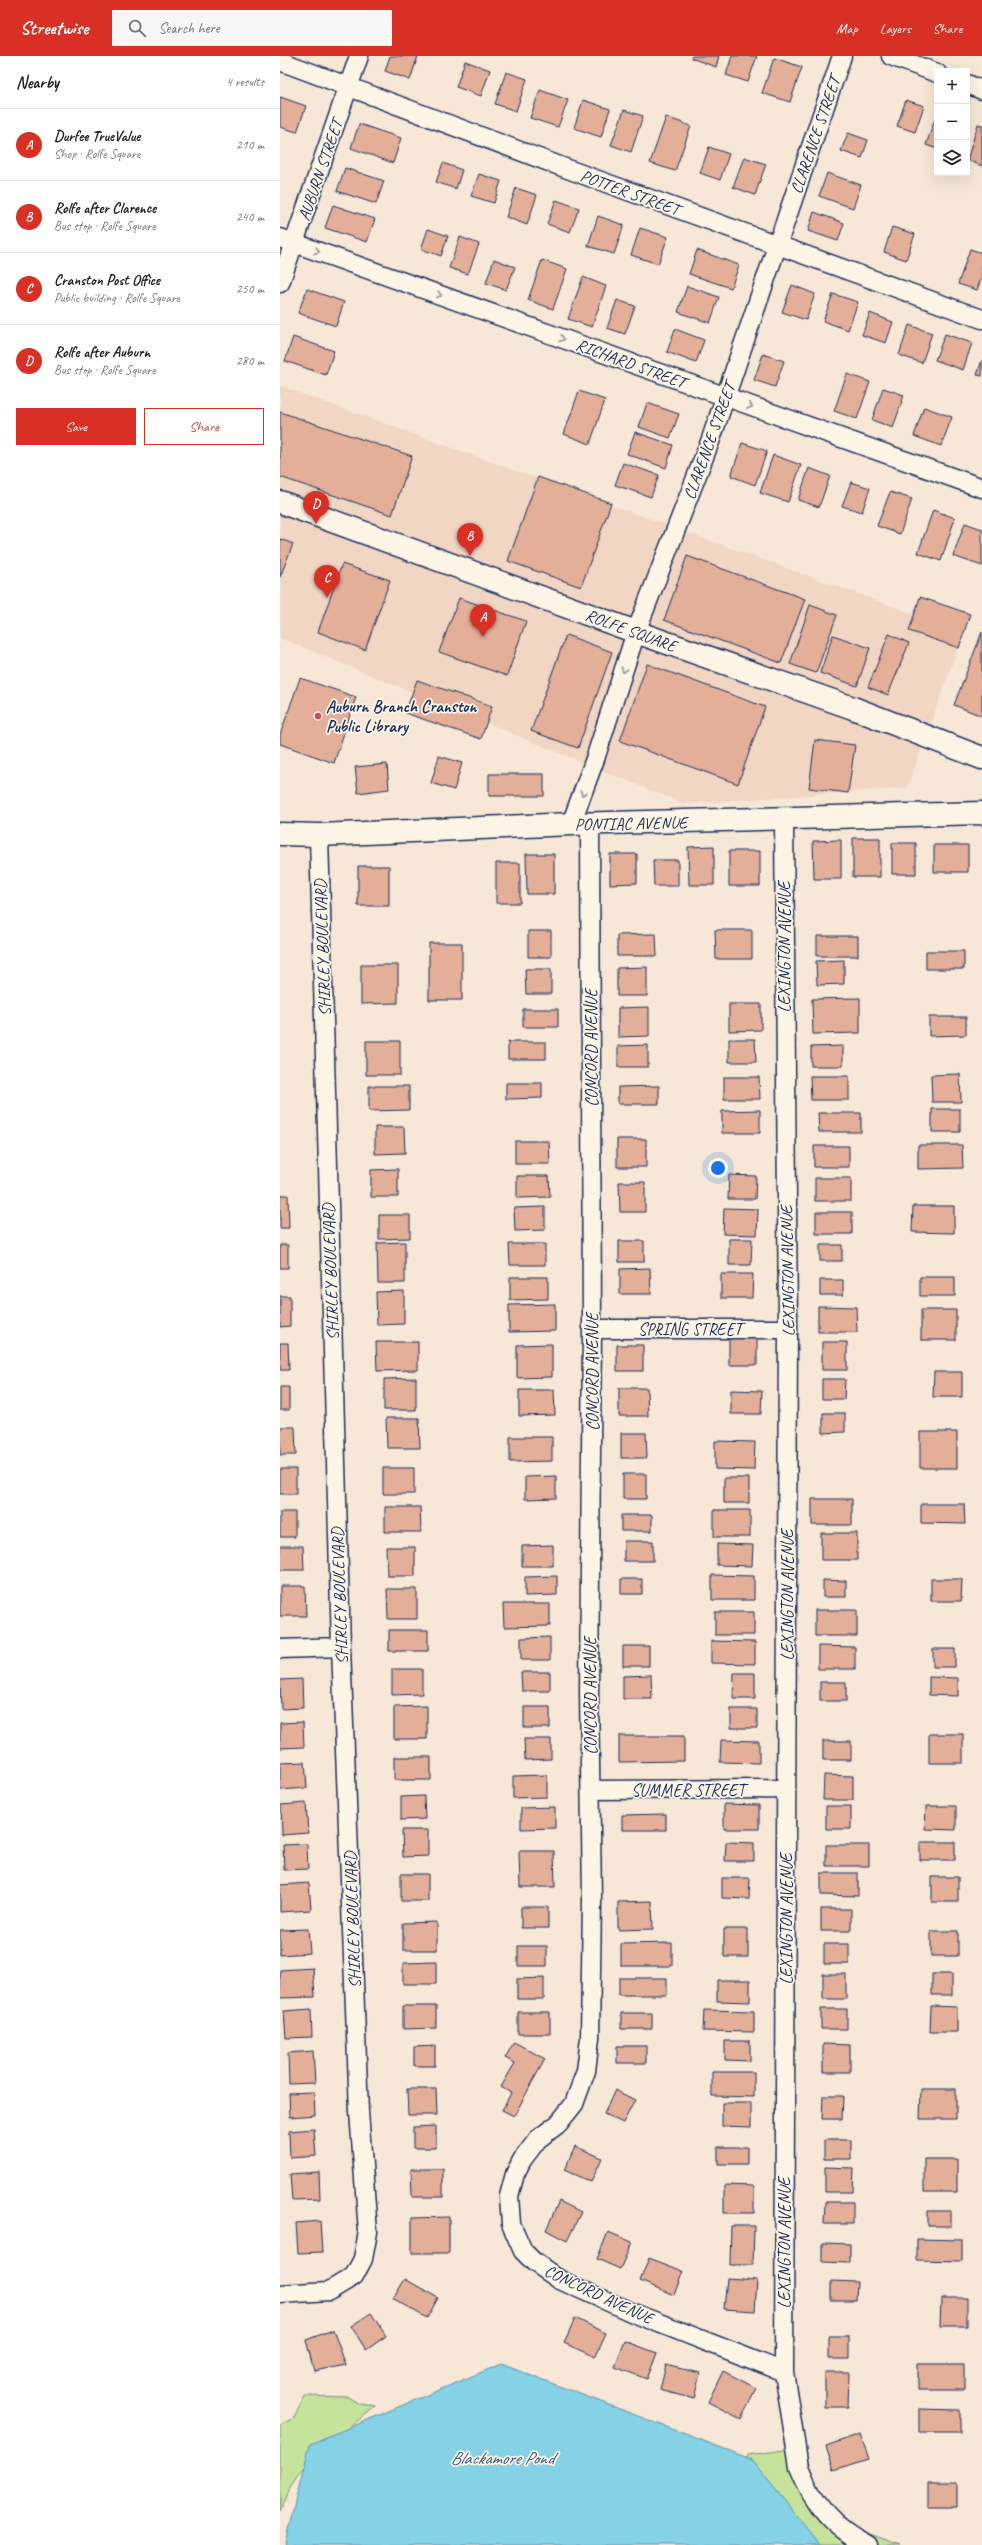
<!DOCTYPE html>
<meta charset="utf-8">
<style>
:root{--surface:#fff;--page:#f6f6f6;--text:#202124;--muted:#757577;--line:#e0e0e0;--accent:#d93025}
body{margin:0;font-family:Caveat,sans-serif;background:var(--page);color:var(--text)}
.controls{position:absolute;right:12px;top:12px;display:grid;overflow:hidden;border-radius:0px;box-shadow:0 4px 16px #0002}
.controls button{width:36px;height:36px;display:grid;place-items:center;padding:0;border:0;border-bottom:1px solid var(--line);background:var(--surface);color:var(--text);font:20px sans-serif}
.you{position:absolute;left:438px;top:1112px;width:14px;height:14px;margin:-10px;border:3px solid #fff;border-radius:50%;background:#1a73e8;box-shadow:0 0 0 6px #1a73e833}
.badge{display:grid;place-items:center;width:26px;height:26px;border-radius:50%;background:var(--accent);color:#fff;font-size:13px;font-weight:700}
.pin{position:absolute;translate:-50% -33px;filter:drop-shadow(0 1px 2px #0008)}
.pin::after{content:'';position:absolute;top:21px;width:14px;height:12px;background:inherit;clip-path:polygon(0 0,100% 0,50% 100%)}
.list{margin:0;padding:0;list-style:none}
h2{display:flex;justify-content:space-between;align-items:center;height:52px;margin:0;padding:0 16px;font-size:17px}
h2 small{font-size:13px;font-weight:400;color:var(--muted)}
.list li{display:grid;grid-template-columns:26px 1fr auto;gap:12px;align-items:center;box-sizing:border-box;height:72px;padding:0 16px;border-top:1px solid var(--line)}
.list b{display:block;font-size:15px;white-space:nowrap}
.list p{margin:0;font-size:13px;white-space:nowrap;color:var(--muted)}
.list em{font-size:13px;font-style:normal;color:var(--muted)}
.actions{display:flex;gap:8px;padding:12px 16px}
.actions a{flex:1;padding:9px 0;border:1px solid var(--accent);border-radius:0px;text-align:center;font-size:14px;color:var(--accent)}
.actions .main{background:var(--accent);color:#fff}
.icon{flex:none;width:22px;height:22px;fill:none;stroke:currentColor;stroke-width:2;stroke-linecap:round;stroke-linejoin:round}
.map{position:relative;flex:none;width:702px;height:2489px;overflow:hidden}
header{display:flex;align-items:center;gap:24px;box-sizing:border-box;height:56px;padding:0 20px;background:var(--accent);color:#fff}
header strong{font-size:19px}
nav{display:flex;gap:22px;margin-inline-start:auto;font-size:14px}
.search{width:280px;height:36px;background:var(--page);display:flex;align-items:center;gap:10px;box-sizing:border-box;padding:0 14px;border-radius:0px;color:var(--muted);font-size:15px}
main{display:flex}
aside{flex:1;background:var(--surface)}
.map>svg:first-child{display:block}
.built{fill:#f1d6c3}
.green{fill:#c6e39b;stroke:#70897c}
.water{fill:#85d1e5;stroke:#5b90af}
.building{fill:#e4af98;stroke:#1b2f5e}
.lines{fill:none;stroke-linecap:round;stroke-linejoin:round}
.street-casing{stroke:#1b2f5e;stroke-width:21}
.secondary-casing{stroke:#1b2f5e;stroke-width:25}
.street{stroke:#fcf5e5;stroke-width:18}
.secondary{stroke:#fcf5e5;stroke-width:22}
.oneway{stroke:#8c92a2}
.poi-dot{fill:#d1495b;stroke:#fcf5e5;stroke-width:1.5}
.labels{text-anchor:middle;stroke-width:3.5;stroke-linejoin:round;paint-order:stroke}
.street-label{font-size:17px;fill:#1b2f5e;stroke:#fcf5e5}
.poi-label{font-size:17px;font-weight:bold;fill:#1b2f5e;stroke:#fcf5e5;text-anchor:start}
.water-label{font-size:18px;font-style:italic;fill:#365880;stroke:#fcf5e5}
</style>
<header>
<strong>Streetwise</strong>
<div class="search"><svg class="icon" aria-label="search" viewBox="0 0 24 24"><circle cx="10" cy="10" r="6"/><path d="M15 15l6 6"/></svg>Search here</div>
<nav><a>Map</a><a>Layers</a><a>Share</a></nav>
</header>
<main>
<aside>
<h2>Nearby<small>4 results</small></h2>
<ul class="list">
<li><span class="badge">A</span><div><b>Durfee TrueValue</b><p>Shop · Rolfe Square</p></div><em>210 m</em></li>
<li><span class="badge">B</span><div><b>Rolfe after Clarence</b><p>Bus stop · Rolfe Square</p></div><em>240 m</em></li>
<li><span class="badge">C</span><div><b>Cranston Post Office</b><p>Public building · Rolfe Square</p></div><em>250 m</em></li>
<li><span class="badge">D</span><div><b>Rolfe after Auburn</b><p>Bus stop · Rolfe Square</p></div><em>280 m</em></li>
</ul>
<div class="actions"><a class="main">Save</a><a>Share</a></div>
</aside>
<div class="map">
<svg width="702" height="2489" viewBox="0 0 702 2489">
<rect width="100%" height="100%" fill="#f7e7d6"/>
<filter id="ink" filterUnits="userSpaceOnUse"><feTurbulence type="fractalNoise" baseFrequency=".025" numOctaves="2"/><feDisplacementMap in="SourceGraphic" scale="8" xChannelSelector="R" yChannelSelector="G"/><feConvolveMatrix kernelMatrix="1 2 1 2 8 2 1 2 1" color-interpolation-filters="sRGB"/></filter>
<g filter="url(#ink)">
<path class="built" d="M0,330L684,576L627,732L404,748L0,582Z"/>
<path class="green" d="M25,2340L68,2341L79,2348L96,2350C58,2382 16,2404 0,2455V2369L14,2362Z
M512,2393L519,2415L563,2468L620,2489H531L457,2415L468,2399Z"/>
<path class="water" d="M221,2308L471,2403L540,2489H4L30,2388Z"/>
<path class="building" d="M110,0H138L130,24L105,15Z
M412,0H439L436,11L411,2Z
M452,0H477L468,26L446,19Z
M494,2L522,11L510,46L482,37Z
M185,5L210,14L201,40L176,31Z
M226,16L247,23L236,55L215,48Z
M260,34L288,44L278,71L250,62Z
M0,41L26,50L17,76L0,71Z
M303,44L330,53L321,81L294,72Z
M626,44L644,50L635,76L617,70Z
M344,54L363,60L351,96L331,89Z
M386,61L411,70L395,115L370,107Z
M655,63H657V93L646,89Z
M79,68L121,82L113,107L71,92Z
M698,68L702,69V110L687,104Z
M568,77L588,84L582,102L561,95Z
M429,91L449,98L440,124L420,117Z
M464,101L486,108L475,139L453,131Z
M163,107L182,114L176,133L156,126Z
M65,112L104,125L96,148L57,135Z
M547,117L581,129L573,152L539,140Z
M199,118L221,125L214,147L191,140Z
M236,132L257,139L247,169L226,161Z
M276,144L299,152L290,176L267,168Z
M53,149L95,163L87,186L45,172Z
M534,156L564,167L558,185L528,175Z
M318,160L344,169L334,198L308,190Z
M612,171L635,178L626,204L604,196Z
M360,172L388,181L378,208L351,199Z
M148,173L168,180L161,200L141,193Z
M180,181L199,188L188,218L169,212Z
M690,193L702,197V220L697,234L678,228Z
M417,194L459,209L451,232L409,218Z
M214,203L235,211L226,234L206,227Z
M262,204L287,213L273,253L248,244Z
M303,221L326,230L312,271L288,263Z
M512,229L535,238L526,264L502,256Z
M407,230L439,241L430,267L398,256Z
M27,233L64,246L56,270L18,257Z
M553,238L578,246L568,274L543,265Z
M337,244L355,250L345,278L327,272Z
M590,257L613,266L606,287L582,279Z
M629,269L652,277L642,307L619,299Z
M395,273L424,284L416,307L387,296Z
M665,278L692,287L683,314L655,304Z
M13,281L54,295L46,319L5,305Z
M483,298L504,305L495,331L474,324Z
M702,304V320L697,319Z
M567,318L590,326L577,363L554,355Z
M603,332L624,339L613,372L592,364Z
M299,335L325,344L310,388L284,378Z
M367,347L399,358L390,382L359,371Z
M644,351L672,361L661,390L634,380Z
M0,356L132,400L112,459L0,421Z
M355,376L393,389L386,412L347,398Z
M462,387L487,395L475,429L451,420Z
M493,399L521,409L508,446L480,437Z
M343,407L379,419L371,441L335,429Z
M529,412L550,420L539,451L518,444Z
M258,421L331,447L301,531L228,505Z
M571,426L590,432L582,456L562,450Z
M610,436L632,443L620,478L597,470Z
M653,454L675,462L661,505L638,497Z
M685,467L702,473V510L673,500Z
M0,483L13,488L0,521Z
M407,500L525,543L501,607L384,564Z
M62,508L110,524L85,594L38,576Z
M640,541L690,558L679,592L629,575Z
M179,542L246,565L227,620L159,596Z
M530,549L557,559L536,617L510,608Z
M702,576V660L674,649Z
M609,578L629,587L608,639L588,631Z
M286,579L332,596L298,692L251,675Z
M553,579L590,592L577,630L540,617Z
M367,608L485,651L458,728L340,685Z
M20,622L76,641L54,707L0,688V679Z
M137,624L212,650L201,683L125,657Z
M535,684L575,689L568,737L529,732Z
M159,700L182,707L174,734L151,727Z
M107,708L109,733L78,737L75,711Z
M209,718H264V740H209Z
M573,782H600V821H573Z
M561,784V823H534L533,785Z
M612,787H636V818H612Z
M654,789H688V816H654Z
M434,790V829H409L408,791Z
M449,795H480V830H449Z
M246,798H274V838H247Z
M330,798H357V827L330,828Z
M373,804H398V830H374Z
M216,807H240V847H216Z
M78,810H109V850H78Z
M435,874H472V903H436Z
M248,875H271V901H248Z
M376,878L377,900H337V879Z
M537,880H578V900H537Z
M149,887H182V944H149Z
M646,895H684V913H646Z
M564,904V928L537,929L536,905Z
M81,909H118V947L81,948Z
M367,911V940H337V912Z
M245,913H271V938H246Z
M580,942V977L533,978L532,943Z
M449,948H481V974L449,975Z
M369,951V980L338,981V952Z
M243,953H278V971H243Z
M649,961H686V979L649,980Z
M449,983H475L476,1006H449Z
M86,985H120V1019H86Z
M228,986H266V1003H228Z
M368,989V1011H338V990Z
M563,990V1010H531V991Z
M680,1018L681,1046H652L651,1019Z
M530,1020H569V1044H531Z
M444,1021H479L480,1043H444Z
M226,1027H262V1042L226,1043Z
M89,1030H129V1054L89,1055Z
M379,1030V1048H338V1031Z
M652,1053H680V1076H652Z
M480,1054V1077H442V1055Z
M538,1057H581V1076H539Z
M95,1071H124L125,1097L95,1098Z
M337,1083H366V1111H337Z
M235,1085H269L270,1108H235Z
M638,1089H682L683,1112L638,1113Z
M534,1090H569V1111H534Z
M118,1113V1141H91V1114Z
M449,1119L476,1120L475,1143H448Z
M237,1120H269L270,1141L237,1142Z
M535,1122H571V1145H535Z
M339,1126H365V1156H340Z
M0,1139H8L9,1172H0Z
M633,1150H674V1177L632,1176Z
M265,1151V1174L235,1175L234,1152Z
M444,1152L478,1153L477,1179L443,1178Z
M536,1156H572V1178H536Z
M99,1159H130V1182L99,1183Z
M449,1183H472L471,1209H449Z
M339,1185H364V1206H339Z
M125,1186V1227H98L97,1187Z
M229,1188H265V1209H230Z
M0,1189H8V1212H0Z
M540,1189H562V1205H540Z
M370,1212L371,1238H340V1213Z
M441,1218H473L472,1242H441Z
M230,1221H268V1243L230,1244Z
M640,1221H675V1240H640Z
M540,1224H563V1239H540Z
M124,1235V1268L97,1269L96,1236Z
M0,1240H10V1270L0,1271Z
M275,1248V1275L229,1276V1249Z
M538,1250L576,1251L577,1276H538Z
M641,1254H676V1284H641Z
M449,1281L477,1282V1309H449Z
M96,1286H138V1314L97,1315Z
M542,1286H567V1314H542Z
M0,1287H8L9,1314H0Z
M272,1288V1321L237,1322V1289Z
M337,1289H363V1315H337Z
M654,1316H682V1341H653Z
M136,1322V1354H104V1323Z
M542,1323H565L564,1343H542Z
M0,1331H9V1354H0Z
M339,1332H367L368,1360H339Z
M239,1334H274L275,1359L239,1360Z
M451,1334L482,1335L481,1358H451Z
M543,1357H565V1376L543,1377Z
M106,1362H139L140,1392H107Z
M0,1371H15L16,1399H0Z
M640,1376H677V1412H640Z
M341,1377H366L367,1402H341Z
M230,1381H272V1405L230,1406Z
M435,1385L475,1386L474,1414L435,1413Z
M103,1412H134V1438H103Z
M0,1413H16V1438H0Z
M343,1418H366V1443H343Z
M276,1420V1442L245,1443V1421Z
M444,1422H469V1447H444Z
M532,1443H572V1469H532Z
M641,1448H684L685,1468L641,1467Z
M105,1451H140L141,1476H105Z
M434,1454H470V1481H434Z
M0,1456H15V1481H0Z
M341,1459H372V1475H341Z
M541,1477H577V1504H541Z
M344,1485H373V1505H344Z
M437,1488L473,1489L472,1510L437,1509Z
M273,1489V1510H242V1490Z
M0,1490H23L24,1514H0Z
M106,1491H135V1520H107Z
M432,1519L474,1520V1544H432Z
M277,1520V1539L245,1540V1521Z
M341,1523H362V1538H341Z
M651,1523H682L681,1545H651Z
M543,1524L566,1525V1541H543Z
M0,1530H25L26,1560H0Z
M107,1533H137V1563H108Z
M223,1548H270V1570L224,1571Z
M535,1554H577V1580H535Z
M435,1556H474V1579H435Z
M109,1574H148V1595H109Z
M270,1581V1604H241V1582Z
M431,1585L475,1586V1608L431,1607Z
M343,1590H369V1610H343Z
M538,1590L575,1591V1613H538Z
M653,1593H675V1611H653Z
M112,1613H142V1638L112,1639Z
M241,1616H270V1635H242Z
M454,1617H475V1643H453Z
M371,1619L372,1643H343V1620Z
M649,1621L678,1622V1640L649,1639Z
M22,1623L23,1652L1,1653L0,1624Z
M540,1626H566V1645H540Z
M147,1650V1683H114V1651Z
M244,1651H270V1672H244Z
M451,1653H477V1672H451Z
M23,1666L24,1691L0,1692V1667Z
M649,1678H683V1707H649Z
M339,1680H404V1705L339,1706Z
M244,1683H271V1703L245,1704Z
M441,1684L479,1685V1707L440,1706Z
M543,1685H571V1704H543Z
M114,1701H151V1724H114Z
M25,1706L27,1732L0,1734V1707Z
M267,1719V1741L233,1742V1720Z
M544,1719L573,1720V1744H543Z
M144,1740L145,1763L121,1764V1741Z
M26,1747L28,1777L2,1779L1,1749Z
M444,1748L479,1749V1773H444Z
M546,1750H571V1773H546Z
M646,1750H676V1774L645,1773Z
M275,1751V1772L241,1773V1752Z
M386,1758V1774H342V1759Z
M122,1774H148V1800L123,1801Z
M446,1786L474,1787V1805H445Z
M640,1786H675V1804H640Z
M27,1788L28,1813L4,1814L3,1789Z
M546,1789H589V1810H546Z
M239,1795H274L275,1831H240Z
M541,1817H578V1840L541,1839Z
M121,1818H148V1845H121Z
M652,1821H678V1846H652Z
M442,1822H470L469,1843L442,1842Z
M29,1827L31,1854L0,1856V1829Z
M372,1845L373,1873L338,1874V1846Z
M241,1851H268V1872H241Z
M541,1853H571V1875H541Z
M157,1866V1894H123V1867Z
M28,1873L30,1897L0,1899V1874Z
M444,1873H468V1901H444Z
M651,1875H678V1900H651Z
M392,1887V1910H341V1888Z
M544,1888H569V1908H544Z
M238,1890H267V1910H238Z
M156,1906V1928H123V1907Z
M33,1912L35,1941L0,1942V1914Z
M543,1918H566V1943H543Z
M652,1918H672V1939H652Z
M264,1922V1943H237V1923Z
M339,1922H387V1939H339Z
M437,1924H470V1946L437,1945Z
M123,1950H156V1972L123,1973Z
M651,1950L677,1951V1976H650Z
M31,1953L32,1981L6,1982L4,1955Z
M541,1953H567V1973H541Z
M424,1954L474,1955V1976L423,1975Z
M238,1956H270V1978H238Z
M341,1957H372V1973H341Z
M445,1985H470V2005L445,2004Z
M234,1986L265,2003L234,2060L222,2054L231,2037L221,2031L235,2007L225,2002Z
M543,1988L570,1989V2016H543Z
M155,1990V2010H134V1991Z
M337,1990H366V2007H337Z
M33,1995L35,2027L9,2028L8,1997Z
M432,2016H474V2041L432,2040Z
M127,2033H156L157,2059H128Z
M641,2033H676V2063H640Z
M335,2034L355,2044L343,2067L324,2058Z
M34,2036L35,2059L10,2061L9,2037Z
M543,2040H563L562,2063H542Z
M442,2047H471V2071L442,2070Z
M156,2070V2092H133V2071Z
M34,2073L36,2100L10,2102L9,2075Z
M544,2084H571V2103H544Z
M295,2090L322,2102L311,2126L284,2114Z
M438,2091H467V2108H438Z
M644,2103H677V2136H644Z
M545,2111L574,2112L573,2136H545Z
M131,2113H163V2141H132Z
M39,2116L40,2143L12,2144L10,2118Z
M444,2129L474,2130V2157H444Z
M279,2145L301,2156L287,2185L266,2174Z
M545,2146H573V2168H544Z
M648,2155H671V2170H648Z
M169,2161V2197H132V2162Z
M40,2165L42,2196L18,2197L16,2167Z
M451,2170H474L473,2209H450Z
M328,2176L352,2186L340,2213L317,2203Z
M637,2183L682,2184V2205L637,2204Z
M543,2187L570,2188V2207L543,2206Z
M369,2202L403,2215L394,2239L360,2225Z
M447,2222L477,2224L475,2255L444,2253Z
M125,2223L158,2242L147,2262L113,2243Z
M551,2225L577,2226L576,2244H551Z
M661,2242H687V2270H660Z
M91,2257L106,2280L86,2294L71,2270Z
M295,2262L326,2277L315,2301L284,2287Z
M53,2274L66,2309L34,2315L26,2284Z
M549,2281H569V2303H549Z
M345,2285L377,2297L367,2323L335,2311Z
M638,2308H684V2334H638Z
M386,2309L420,2317L414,2343L380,2334Z
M443,2315L476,2332L461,2363L428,2346Z
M545,2316H569L568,2351H545Z
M639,2353L680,2354V2376H639Z
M580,2378L589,2403L554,2414L546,2390Z
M648,2426H677V2451H648Z"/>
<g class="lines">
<defs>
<path id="street" d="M611,0L657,17
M0,5L293,115L702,263
M687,28L702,34
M0,182L702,432
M0,227L79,0
M504,763L508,1273L504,2316L519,2411C534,2448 552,2471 588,2489
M291,768L315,703L356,576L431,383L562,0
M310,768L312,1273L309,1637L312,1844L310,1982L306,2015L294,2048L278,2068L258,2083L242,2104L235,2118L229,2140L231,2168L243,2195L254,2206L280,2224L351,2256L504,2316
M312,1273H508
M0,1593L61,1591
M311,1734L506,1733
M0,2238L49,2235L74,2220L83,2203L88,2176L79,2056L61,1591L39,779"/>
<path id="secondary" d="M0,446L356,576L573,652L702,702
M0,778L39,779L291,768L702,757"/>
</defs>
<use href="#street" class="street-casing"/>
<use href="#secondary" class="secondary-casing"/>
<use href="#street" class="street"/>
<use href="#secondary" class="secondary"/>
</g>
<defs><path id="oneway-chevron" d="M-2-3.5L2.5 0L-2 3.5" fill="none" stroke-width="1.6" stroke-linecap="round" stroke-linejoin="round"/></defs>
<g class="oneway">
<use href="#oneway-chevron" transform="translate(37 195) rotate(20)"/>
<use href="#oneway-chevron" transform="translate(159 239) rotate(19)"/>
<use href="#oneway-chevron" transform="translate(282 283) rotate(20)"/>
<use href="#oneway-chevron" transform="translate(470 350) rotate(19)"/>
<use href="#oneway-chevron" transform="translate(344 614) rotate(108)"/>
<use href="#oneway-chevron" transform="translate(303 737) rotate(110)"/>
</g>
</g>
<circle class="poi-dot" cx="38" cy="660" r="4"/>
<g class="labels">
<g class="street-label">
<text transform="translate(535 79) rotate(-71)" y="6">CLARENCE STREET</text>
<text transform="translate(40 114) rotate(-71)" y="6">AUBURN STREET</text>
<text transform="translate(350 136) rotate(20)" y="6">POTTER STREET</text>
<text transform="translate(351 307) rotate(20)" y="6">RICHARD STREET</text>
<text transform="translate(429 385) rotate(-70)" y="6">CLARENCE STREET</text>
<text transform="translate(351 574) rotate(20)" y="6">ROLFE SQUARE</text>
<text transform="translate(351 767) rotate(-1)" y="6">PONTIAC AVENUE</text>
<text transform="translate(504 891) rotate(-90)" y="6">LEXINGTON AVENUE</text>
<text transform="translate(42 892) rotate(-92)" y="6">SHIRLEY BOULEVARD</text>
<text transform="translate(311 992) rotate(-90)" y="6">CONCORD AVENUE</text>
<text transform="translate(507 1215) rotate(-91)" y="6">LEXINGTON AVENUE</text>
<text transform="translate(50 1216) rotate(-92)" y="6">SHIRLEY BOULEVARD</text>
<text x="410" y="1279">SPRING STREET</text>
<text transform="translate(312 1316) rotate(-90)" y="6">CONCORD AVENUE</text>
<text transform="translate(507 1539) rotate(-90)" y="6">LEXINGTON AVENUE</text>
<text transform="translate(59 1540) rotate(-92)" y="6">SHIRLEY BOULEVARD</text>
<text transform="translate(310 1640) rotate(-90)" y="6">CONCORD AVENUE</text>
<text x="408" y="1740">SUMMER STREET</text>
<text transform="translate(506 1863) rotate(-90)" y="6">LEXINGTON AVENUE</text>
<text transform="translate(72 1864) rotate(-92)" y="6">SHIRLEY BOULEVARD</text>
<text transform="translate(504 2187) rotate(-90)" y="6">LEXINGTON AVENUE</text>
<text transform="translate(319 2238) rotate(25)" y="6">CONCORD AVENUE</text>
</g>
<g class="poi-label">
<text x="46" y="656">Auburn Branch Cranston<tspan x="46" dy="20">Public Library</tspan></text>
</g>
<g class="water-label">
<text x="222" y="2408">Blackamore Pond</text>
</g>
</g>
</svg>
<div class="controls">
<button>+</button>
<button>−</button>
<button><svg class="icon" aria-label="layers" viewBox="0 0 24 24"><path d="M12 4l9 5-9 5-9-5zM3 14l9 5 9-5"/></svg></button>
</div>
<div class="you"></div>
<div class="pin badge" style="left:203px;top:581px">A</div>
<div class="pin badge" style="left:190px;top:500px">B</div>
<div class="pin badge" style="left:47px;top:542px">C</div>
<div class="pin badge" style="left:36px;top:468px">D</div>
</div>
</main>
